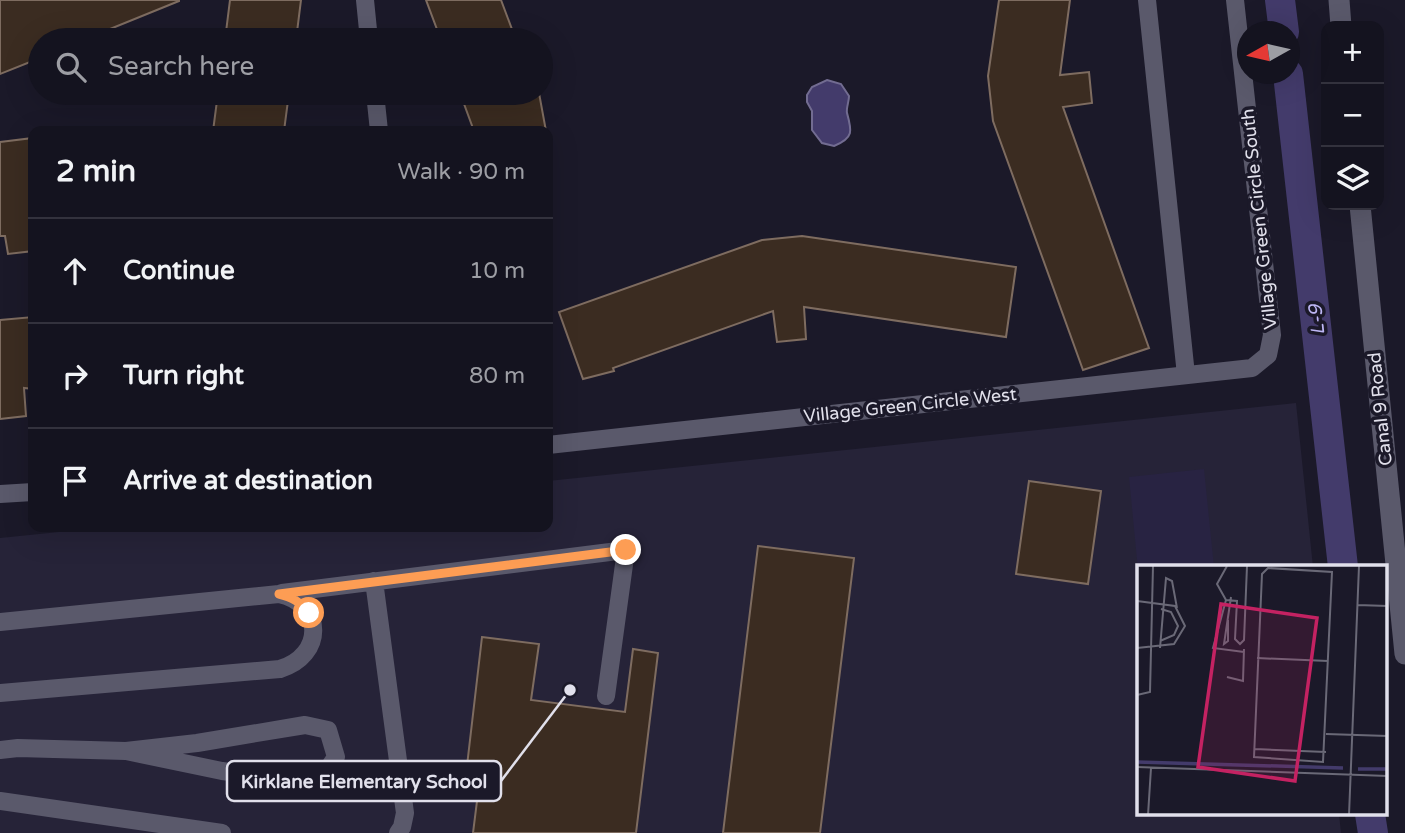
<!DOCTYPE html>
<meta charset="utf-8">
<style>
:root{--surface:#14131f;--page:#1d1c28;--text:#f1f3f6;--muted:#9d9ea4;--line:#33323d}
body{margin:0;font-family:"Varela Round",sans-serif;background:var(--page);color:var(--text)}
.controls{position:absolute;right:21px;top:21px;display:grid;overflow:hidden;border-radius:14px;box-shadow:0 7px 28px #0002}
.controls button{width:63px;height:63px;display:grid;place-items:center;padding:0;border:0;border-bottom:2px solid var(--line);background:var(--surface);color:var(--text);font:35px sans-serif}
.compass{position:absolute;left:1237px;top:21px;width:63px;height:63px;border-radius:50%;background:var(--surface);box-shadow:0 7px 28px #0002;rotate:262deg}
.stop{position:absolute;width:21px;height:21px;margin:-16px;border:5px solid #fd9d54;border-radius:50%;background:#fff}
.stop.end{background:#fd9d54;border-color:#fff;box-shadow:0 2px 7px #0008}
.list{margin:0;padding:0;list-style:none}
h2{display:flex;justify-content:space-between;align-items:center;height:91px;margin:0;padding:0 28px;font-size:30px}
h2 small{font-size:23px;font-weight:400;color:var(--muted)}
.list li{display:grid;grid-template-columns:46px 1fr auto;gap:21px;align-items:center;box-sizing:border-box;height:105px;padding:0 28px;border-top:2px solid var(--line)}
.list b{display:block;font-size:26px;white-space:nowrap}
.list em{font-size:23px;font-style:normal;color:var(--muted)}
.icon{flex:none;width:38px;height:38px;fill:none;stroke:currentColor;stroke-width:2;stroke-linecap:round;stroke-linejoin:round}
.map{position:relative;flex:none;width:1405px;height:833px;overflow:hidden}
.search{position:absolute;background:var(--surface);box-shadow:0 7px 28px #0002;left:28px;top:28px;width:525px;height:77px;display:flex;align-items:center;gap:18px;box-sizing:border-box;padding:0 24px;border-radius:38px;color:var(--muted);font-size:26px}
.panel{position:absolute;background:var(--surface);box-shadow:0 7px 28px #0002;left:28px;top:126px;width:525px;height:406px;border-radius:14px}
.map>svg:first-child{display:block}
.built{fill:#262338}
.green{fill:#282342}
.water{fill:#433b6b;stroke:#726c91;stroke-width:2}
.lines{fill:none;stroke-linecap:round;stroke-linejoin:round}
.canal{stroke:#433b6b;stroke-width:30}
.building{fill:#3b2c21;stroke:#7e6c60;stroke-width:2}
.lane{stroke:#5a596b;stroke-width:18}
.street{stroke:#5a596b;stroke-width:21}
.route{stroke:#fd9d54;stroke-width:9}
.labels{text-anchor:middle;stroke-width:7;stroke-linejoin:round;paint-order:stroke}
.street-label{font-size:18px;fill:#e1e0eb;stroke:#1b1929}
.water-label{font-size:19px;font-style:italic;fill:#bdb6f4;stroke:#1b1929}
.inset-river{fill:none;stroke:#433b6b;stroke-width:3.5}
.inset-road{fill:none;stroke:#6a6977;stroke-width:2}
.view{fill:#c42262;fill-opacity:0.15;stroke:#c42262;stroke-width:3.5}
.inset-edge{fill:none;stroke:#e1e0eb;stroke-width:3.5}
.leader{fill:none;stroke:#e1e0eb;stroke-width:2.5}
.callout-dot{fill:#e1e0eb;stroke:#1b1929;stroke-width:2.5}
.callout{fill:#1b1929;stroke:#e1e0eb;stroke-width:2.5}
.callout-label{font-size:19px;text-anchor:middle;font-weight:bold;fill:#e1e0eb}
</style>
<div class="map">
<svg width="1405" height="833" viewBox="0 0 1405 833">
<rect width="100%" height="100%" fill="#1b1929"/>
<path class="built" d="M1296,403L1313,567H1139V814H1339L1341,833H0V538L108,527H548V481Z"/>
<path class="green" d="M1204,469L1214,567H1139V580L1129,477Z"/>
<path class="water" d="M827,80L841,84L849,96C849,102 846,108 847,113C852,131 854,138 834,146L822,143L812,130V111L807,102V95L812,87Z"/>
<g class="lines">
<path class="canal" d="M1280,0L1284,32
M1288,74L1343,567
M1370,814L1373,833"/>
</g>
<path class="building" d="M0,0H179V1L83,40H40V58L0,74Z
M230,0H301L296,40H225Z
M426,0H501L516,40H441Z
M999,0H1070L1060,75L1089,72L1092,103L1063,107L1149,348L1083,370L993,121L988,76Z
M218,93H289L284,131H213Z
M460,93H539L546,131H474Z
M33,138V251L8,254L5,236H0V142Z
M802,236L1016,267L1006,337L804,307L806,339L777,342L773,311L613,368L614,371L583,379L559,312L762,240Z
M33,317V389L24,388L26,416L0,419V320Z
M1029,481L1101,491L1088,584L1016,574Z
M758,546L854,558L820,833H723Z
M482,637L539,644L531,700L625,712L633,649L658,653L636,833H473L479,785L465,783Z"/>
<g class="lines">
<path class="lane" d="M365,0L369,40
M1147,0L1186,375
M375,93L379,131
M548,445L1252,368L1268,355L1272,335L1235,0
M0,494L33,492
M374,581L405,813L402,827L398,833
M282,593L626,550L606,696
M0,622L279,594C325,604 324,656 280,669L0,693
M0,750L18,748L126,751L197,743L305,725L328,730L336,757L322,778L302,781L222,771L126,751
M0,801L222,833"/>
<path class="street" d="M1339,0L1341,26
M1360,205L1405,654"/>
</g>
<g class="lines">
<path class="route" d="M309,613C300,602 292,597 279,594L626,550"/>
</g>
<g class="labels">
<g class="street-label">
<text transform="translate(1259 219) rotate(-96)" y="6">Village Green Circle South</text>
<text transform="translate(910 405) rotate(-6)" y="6">Village Green Circle West</text>
<text transform="translate(1380 409) rotate(-96)" y="6">Canal 9 Road</text>
</g>
<g class="water-label">
<text transform="translate(1316 320) rotate(-96)" y="7">L-9</text>
</g>
</g>
<g transform="translate(1137 565)">
<rect width="250" height="250" fill="#1b1929"/>
<path class="inset-river" d="M0,197L206,203M221,204H251"/>
<path class="inset-road" d="M90,1L80,19L89,35L100,36L98,74L103,79L107,75L110,1M131,3L195,7L186,197L117,192L125,9ZM89,35L76,83L107,87M0,36L38,41L48,61L37,79L0,83M220,40L251,41M91,55V76L87,79L94,32M23,76L37,70L41,61L34,47L24,44M23,83L29,13L35,16L40,43M120,93L191,96M90,112L106,116L107,84M0,130L13,127L16,1M189,169L251,171M118,184L189,187M0,202L251,211M11,250L14,203M212,250L222,1"/>
<path class="view" d="M84,39L180,53L158,216L61,202Z"/>
<rect width="250" height="250" class="inset-edge"/>
</g>
<path class="leader" d="M570 690L501 781"/>
<circle class="callout-dot" cx="570" cy="690" r="7"/>
<rect class="callout" x="227" y="761" width="274" height="40" rx="7"/>
<g class="callout-label">
<text x="364" y="788">Kirklane Elementary School</text>
</g>
</svg>
<div class="controls">
<button>+</button>
<button>−</button>
<button><svg class="icon" aria-label="layers" viewBox="0 0 24 24"><path d="M12 4l9 5-9 5-9-5zM3 14l9 5 9-5"/></svg></button>
</div>
<svg class="compass" viewBox="-18 -18 36 36"><path d="M0-13l5 13h-10z" fill="#e53935"/><path d="M0 13l5-13h-10z" fill="#9d9ea4"/></svg>
<div class="stop" style="left:309px;top:613px"></div>
<div class="stop end" style="left:626px;top:550px"></div>
<div class="search"><svg class="icon" aria-label="search" viewBox="0 0 24 24"><circle cx="10" cy="10" r="6"/><path d="M15 15l6 6"/></svg>Search here</div>
<section class="panel">
<h2>2 min<small>Walk · 90 m</small></h2>
<ul class="list">
<li><svg class="icon" aria-label="ahead" viewBox="0 0 24 24"><path d="M12 20V5M6 11l6-6 6 6"/></svg><div><b>Continue</b></div><em>10 m</em></li>
<li><svg class="icon" aria-label="right" viewBox="0 0 24 24"><path d="M7 20v-9h11M14 6l5 5-5 5"/></svg><div><b>Turn right</b></div><em>80 m</em></li>
<li><svg class="icon" aria-label="arrive" viewBox="0 0 24 24"><path d="M6 21V4h12l-3 4 3 4H6"/></svg><div><b>Arrive at destination</b></div></li>
</ul>
</section>
</div>
